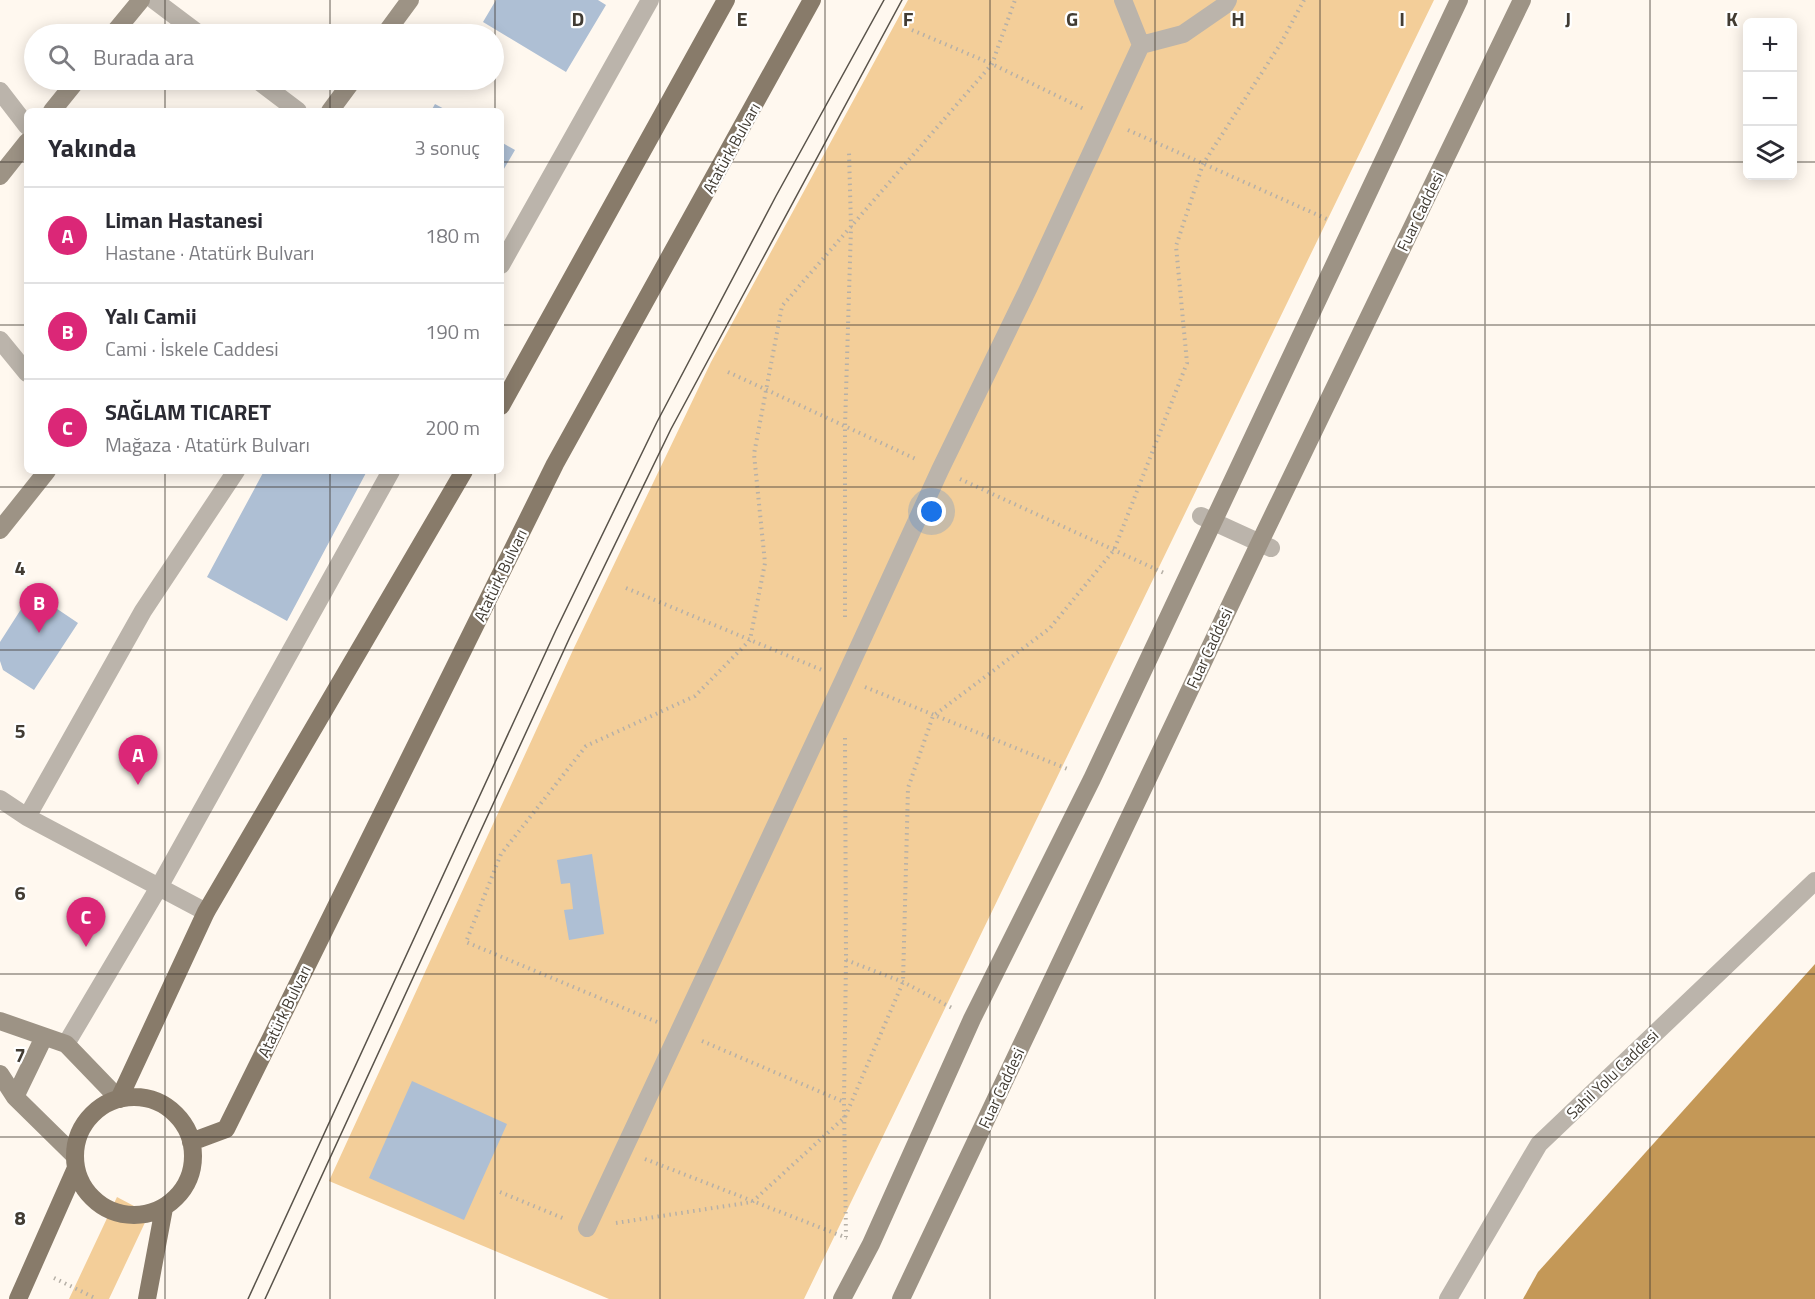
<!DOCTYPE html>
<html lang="tr">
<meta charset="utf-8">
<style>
:root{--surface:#fff;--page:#f7f7f7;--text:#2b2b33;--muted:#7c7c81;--line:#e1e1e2;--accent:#db2777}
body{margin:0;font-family:"Titillium Web",sans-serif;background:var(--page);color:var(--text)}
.controls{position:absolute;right:18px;top:18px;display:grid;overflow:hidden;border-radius:9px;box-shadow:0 3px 15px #0003}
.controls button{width:54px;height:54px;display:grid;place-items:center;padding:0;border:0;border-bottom:2px solid var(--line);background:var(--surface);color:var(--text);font:30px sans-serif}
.you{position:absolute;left:932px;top:512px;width:21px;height:21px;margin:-15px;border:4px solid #fff;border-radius:50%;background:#1a73e8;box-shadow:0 0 0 9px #1a73e833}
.badge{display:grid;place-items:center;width:39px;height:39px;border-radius:50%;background:var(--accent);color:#fff;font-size:20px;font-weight:700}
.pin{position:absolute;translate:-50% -50px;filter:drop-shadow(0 2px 3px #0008)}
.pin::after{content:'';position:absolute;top:32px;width:21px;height:18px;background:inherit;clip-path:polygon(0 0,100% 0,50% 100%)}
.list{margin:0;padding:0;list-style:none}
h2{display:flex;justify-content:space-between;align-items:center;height:78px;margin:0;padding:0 24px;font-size:26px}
h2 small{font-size:20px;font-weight:400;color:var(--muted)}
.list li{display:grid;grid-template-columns:39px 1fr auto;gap:18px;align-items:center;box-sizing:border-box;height:96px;padding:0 24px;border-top:2px solid var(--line)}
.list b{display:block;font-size:22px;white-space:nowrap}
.list p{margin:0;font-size:20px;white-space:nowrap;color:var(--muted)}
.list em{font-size:20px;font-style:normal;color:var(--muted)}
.icon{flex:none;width:33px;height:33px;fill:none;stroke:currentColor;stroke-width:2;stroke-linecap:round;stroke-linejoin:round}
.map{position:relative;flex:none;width:1815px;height:1299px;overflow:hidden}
.search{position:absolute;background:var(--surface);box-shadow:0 3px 15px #0003;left:24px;top:24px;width:480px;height:66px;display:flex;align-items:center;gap:15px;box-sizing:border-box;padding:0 21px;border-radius:33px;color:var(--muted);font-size:22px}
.panel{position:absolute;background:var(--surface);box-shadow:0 3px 15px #0003;left:24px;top:108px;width:480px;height:366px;border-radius:9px}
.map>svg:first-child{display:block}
.green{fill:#f3ce99}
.water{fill:#c49857}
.building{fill:#aebfd4}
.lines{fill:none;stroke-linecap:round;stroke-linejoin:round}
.path{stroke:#b6b0a7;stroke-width:4;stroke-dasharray:1.5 4.5;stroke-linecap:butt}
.street{stroke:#bbb4ab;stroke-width:18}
.secondary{stroke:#9d9385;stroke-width:18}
.primary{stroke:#887b6a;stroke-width:18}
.tram{stroke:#59534a;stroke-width:1.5}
.grid{fill:none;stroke:#423c33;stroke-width:1.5;stroke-opacity:0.55}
.labels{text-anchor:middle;stroke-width:4.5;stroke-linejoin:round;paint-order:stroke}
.street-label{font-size:16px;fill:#423c33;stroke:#fff}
.grid-label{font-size:20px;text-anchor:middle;font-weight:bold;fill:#423c33;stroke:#fff;stroke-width:4.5;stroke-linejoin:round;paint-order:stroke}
</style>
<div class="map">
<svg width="1815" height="1299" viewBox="0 0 1815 1299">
<rect width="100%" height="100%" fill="#fff8ef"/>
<path class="green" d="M908,0H1434L804,1299H609L329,1181L573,650L711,362Z
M117,1197L149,1214L109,1299H69Z"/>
<path class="water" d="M1815,964V1299H1523L1538,1272Z"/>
<path class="building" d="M496,0H598L606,5L566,72L483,22Z
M435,104L448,111H431Z
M501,142L515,150L501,174Z
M264,471H367L287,621L207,577Z
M32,592L78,623L34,690L3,670L0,661V642Z
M592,854L604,934L569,940L564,910L573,909L570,883L561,884L557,860Z
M412,1081L507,1124L464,1220L369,1178Z"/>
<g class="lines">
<path class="path" d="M912,30L992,64L1086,110
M1128,130L1329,220
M728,372L918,460
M960,479L1164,573
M626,588L822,670
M845,617V426L851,227L849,152
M865,687L1070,770
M845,738L846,960L844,1102L846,1237
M846,960L903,982L952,1008
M657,1022L466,942L501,854L586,746L695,696L750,640L765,563L754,454L782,306L992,64L1015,0
M702,1041L844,1102
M645,1159L847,1238
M500,1192L565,1219
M616,1223L752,1202L845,1117L903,982L908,788L933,716L1050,628L1114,550L1187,363L1176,246L1203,164L1281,43L1304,0
M54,1278L97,1299"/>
<path class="street" d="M154,0L199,34
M1141,45L1183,34L1225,5L1228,0
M257,80L298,111
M0,91L27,126
M501,265L650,0
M0,340L27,373
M1201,516L1271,548
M0,799L27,817L206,912
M27,817L143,611L236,471
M66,1044L159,887L391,471
M587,1228L844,679L940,470L1029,287L1141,45L1123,0
M1448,1299L1539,1144L1815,881"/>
<path class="secondary" d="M113,34L141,0
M385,34L410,0
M52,111L77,80
M330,111L353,80
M0,176L27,142
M0,530L47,471
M0,1021L66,1044L119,1099
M0,1074L15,1097L74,1155
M15,1097L44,1037
M842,1299L871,1244L972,1019L1092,779L1459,0
M901,1299L1260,542L1522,0"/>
<path class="primary" d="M501,406L726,0
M75 1156a59 59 0 1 1 118 0a59 59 0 1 1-118 0Z
M119,1099L206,912L464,471
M191,1142L226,1129L555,464L812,0
M18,1299L76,1168
M147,1299L164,1208"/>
<path class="tram" d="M248,1299L556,630L657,422L776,196L884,0
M265,1299L570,637L671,429L902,0"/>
</g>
<path class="grid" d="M165,0V34M330,0V34M495,0V111M660,0V1299M825,0V1299M990,0V1299M1155,0V1299M1320,0V1299M1485,0V1299M1650,0V1299M165,80V111M330,80V111M0,162H27M501,162H1748M1792,162H1815M0,325H27M501,325H1815M165,471V1299M330,471V1299M495,471V1299M0,487H1815M0,650H1815M0,812H1815M0,974H1815M0,1137H1815"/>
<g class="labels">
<g class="street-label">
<text transform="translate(731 148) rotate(-61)" y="6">Atatürk Bulvarı</text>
<text transform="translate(1420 211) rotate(-64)" y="6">Fuar Caddesi</text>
<text transform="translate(500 575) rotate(-64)" y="6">Atatürk Bulvarı</text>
<text transform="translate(1209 648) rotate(-65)" y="6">Fuar Caddesi</text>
<text transform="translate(284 1011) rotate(-64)" y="6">Atatürk Bulvarı</text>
<text transform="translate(1612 1074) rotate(-44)" y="6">Sahil Yolu Caddesi</text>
<text transform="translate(1001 1088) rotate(-65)" y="6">Fuar Caddesi</text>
</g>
</g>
<g class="grid-label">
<text x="578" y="26">D</text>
<text x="742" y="26">E</text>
<text x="908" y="26">F</text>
<text x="1072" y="26">G</text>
<text x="1238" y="26">H</text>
<text x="1402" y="26">I</text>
<text x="1568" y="26">J</text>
<text x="1732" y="26">K</text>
<text x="20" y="575">4</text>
<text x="20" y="738">5</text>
<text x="20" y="900">6</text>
<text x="20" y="1062">7</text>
<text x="20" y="1225">8</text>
</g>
</svg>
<div class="controls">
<button>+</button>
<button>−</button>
<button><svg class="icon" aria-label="layers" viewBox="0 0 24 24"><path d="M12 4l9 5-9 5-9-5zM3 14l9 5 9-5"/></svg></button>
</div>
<div class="you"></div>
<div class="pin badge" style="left:138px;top:785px">A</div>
<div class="pin badge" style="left:39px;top:633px">B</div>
<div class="pin badge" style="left:86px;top:947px">C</div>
<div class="search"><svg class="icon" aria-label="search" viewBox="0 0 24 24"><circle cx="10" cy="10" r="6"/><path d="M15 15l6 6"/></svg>Burada ara</div>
<section class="panel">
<h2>Yakında<small>3 sonuç</small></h2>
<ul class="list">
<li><span class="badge">A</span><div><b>Liman Hastanesi</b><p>Hastane · Atatürk Bulvarı</p></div><em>180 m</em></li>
<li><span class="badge">B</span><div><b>Yalı Camii</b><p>Cami · İskele Caddesi</p></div><em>190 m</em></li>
<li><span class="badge">C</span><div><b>SAĞLAM TICARET</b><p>Mağaza · Atatürk Bulvarı</p></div><em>200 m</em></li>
</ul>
</section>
</div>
